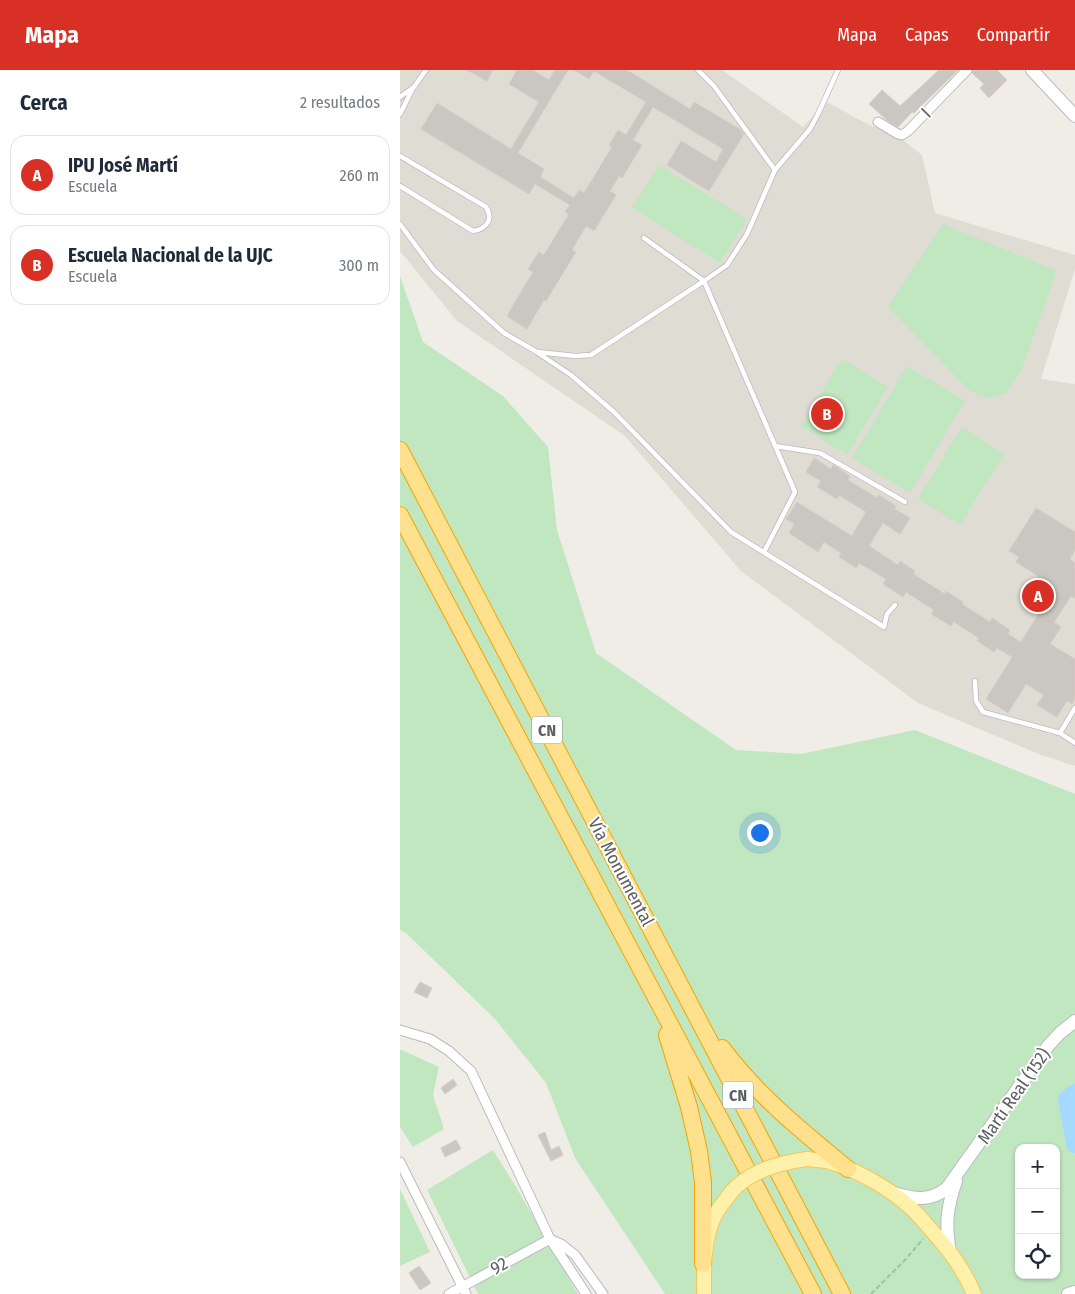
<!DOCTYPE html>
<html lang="es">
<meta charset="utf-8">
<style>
:root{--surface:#fff;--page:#f2f2f3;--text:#1f2937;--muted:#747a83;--line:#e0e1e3;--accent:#d93025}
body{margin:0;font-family:"Fira Sans Condensed",sans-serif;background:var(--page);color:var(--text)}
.controls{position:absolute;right:15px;bottom:15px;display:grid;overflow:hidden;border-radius:10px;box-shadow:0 1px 4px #0004}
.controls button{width:45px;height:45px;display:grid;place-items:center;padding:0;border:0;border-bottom:1px solid var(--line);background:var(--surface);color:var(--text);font:25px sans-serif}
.you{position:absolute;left:359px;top:762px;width:18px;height:18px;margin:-12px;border:4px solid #fff;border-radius:50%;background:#1a73e8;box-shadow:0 0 0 8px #1a73e833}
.badge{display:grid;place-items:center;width:32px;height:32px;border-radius:50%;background:var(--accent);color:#fff;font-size:16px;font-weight:700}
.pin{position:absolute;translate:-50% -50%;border:2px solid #fff;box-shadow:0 1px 5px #0006}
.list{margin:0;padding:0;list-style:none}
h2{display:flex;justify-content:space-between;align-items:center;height:65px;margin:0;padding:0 20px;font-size:21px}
h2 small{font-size:16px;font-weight:400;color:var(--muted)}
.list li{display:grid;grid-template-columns:32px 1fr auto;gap:15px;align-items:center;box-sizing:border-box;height:80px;margin:0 10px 10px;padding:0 10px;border:1px solid var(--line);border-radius:15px}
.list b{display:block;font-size:19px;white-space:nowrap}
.list p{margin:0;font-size:16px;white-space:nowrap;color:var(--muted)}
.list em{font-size:16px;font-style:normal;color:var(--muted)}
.icon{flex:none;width:28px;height:28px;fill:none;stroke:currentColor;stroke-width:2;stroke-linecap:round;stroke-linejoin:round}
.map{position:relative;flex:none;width:675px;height:1224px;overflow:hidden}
header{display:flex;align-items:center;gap:30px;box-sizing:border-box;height:70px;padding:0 25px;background:var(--accent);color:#fff}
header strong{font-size:24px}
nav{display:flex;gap:28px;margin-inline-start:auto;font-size:18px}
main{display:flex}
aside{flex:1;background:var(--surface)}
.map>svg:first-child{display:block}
.education{fill:#dfdcd3}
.green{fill:#c1e7c1;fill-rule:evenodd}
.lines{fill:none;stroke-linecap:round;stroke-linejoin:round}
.river{stroke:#a5d9ff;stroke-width:18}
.building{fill:#cac7c2;stroke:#d4cec3}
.service-casing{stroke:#b7babf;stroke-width:6}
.minor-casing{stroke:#b7babf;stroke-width:11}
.secondary-casing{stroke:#b8bbc1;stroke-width:14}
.primary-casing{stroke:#f3c65a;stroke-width:16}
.motorway-casing{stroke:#f4a500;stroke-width:18}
.path{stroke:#98c6a5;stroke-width:2;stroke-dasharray:5 2.5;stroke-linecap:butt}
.service{stroke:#fff;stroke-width:4.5}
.minor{stroke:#fff;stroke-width:9}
.secondary{stroke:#fff;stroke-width:12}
.primary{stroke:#fff0aa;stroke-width:14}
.motorway{stroke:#fee08d;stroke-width:16}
.primary-bridge-casing{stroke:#f3c65a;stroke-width:16;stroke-linecap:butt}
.primary-bridge{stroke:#fff0aa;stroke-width:14}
.labels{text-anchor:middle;stroke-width:4;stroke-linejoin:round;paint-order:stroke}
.shield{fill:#fff;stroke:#8d9093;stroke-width:1}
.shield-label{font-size:16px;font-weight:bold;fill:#5c6065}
.street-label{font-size:18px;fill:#5c6065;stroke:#fff}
</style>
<header>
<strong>Mapa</strong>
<nav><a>Mapa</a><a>Capas</a><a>Compartir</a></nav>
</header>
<main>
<aside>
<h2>Cerca<small>2 resultados</small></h2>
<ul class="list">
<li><span class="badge">A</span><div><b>IPU José Martí</b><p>Escuela</p></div><em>260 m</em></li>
<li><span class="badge">B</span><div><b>Escuela Nacional de la UJC</b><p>Escuela</p></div><em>300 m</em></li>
</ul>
</aside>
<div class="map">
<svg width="675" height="1224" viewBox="0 0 675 1224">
<rect width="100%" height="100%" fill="#efede5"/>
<path class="education" d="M0,0H322L403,57L427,32L469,55L498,66L522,85L535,143L675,185V199L641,309L675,314V696L636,683L518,633L341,501L225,366L57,251L0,181Z"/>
<path class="green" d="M259,95L347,149L320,193L232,138Z
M543,154L657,201L621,301L606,324L588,328L570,321L488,237Z
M0,206L23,272L103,326L148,377L157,460L196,583L336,680L401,684L515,660L675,724V1224H265L175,1088L146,1013L95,949L6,863L0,860ZM619,1078H656V1205H619Z
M442,289L488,317L447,385L401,356Z
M507,296L565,331L510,423L452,388Z
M562,357L604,384L560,455L518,428Z
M0,980H2L39,997L33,1025L44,1059L13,1077L0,1057Z
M93,1080L116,1117L178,1224H78L27,1120Z
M0,1119L30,1182L0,1196Z"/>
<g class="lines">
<path class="river" d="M675,1023L667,1029L675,1074"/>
</g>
<path class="building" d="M67,0H93L87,11Z
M117,0H133L149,10L155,0H168L118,83L144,99L140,107L174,128L179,120L184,123L212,77L209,75L218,60L226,65L246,32L194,1L189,9L174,0H227L290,39L294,32L341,60L344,64L309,121L267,95L281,71L316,92L323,79L253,37L233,70L242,75L222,108L219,106L210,121L216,125L194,161L186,156L172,180L176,182L146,231L144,230L127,259L107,246L133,202L128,199L139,182L144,185L169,144L165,142L170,135L135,114L129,124L21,59L37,33L111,79L139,32L109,14Z
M539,0H558L514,43L512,42L498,57L488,51L469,34L482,20L500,36Z
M573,0H597L607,10L589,28L580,18L584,14L572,3Z
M414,388L431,399L433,395L435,396L450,406L448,410L477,428L479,425L496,436L495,439L510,448L500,464L483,453L469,476L498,495L500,491L515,501L513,504L545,524L546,521L563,532L562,534L590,552L592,548L610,560L608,564L621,572L639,543L622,533L638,506L616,492L619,487L609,481L636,438L675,462V480L670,489L675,493V528L671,526L654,552L661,557L650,574L675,589V629L672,634L667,631L657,647L637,635L644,625L626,614L608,643L586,629L612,587L597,578L594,582L577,571L579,568L554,552L551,556L531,544L534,540L506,522L503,527L483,514L486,509L459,493L456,498L439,487L441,483L424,472L418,482L389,463L394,454L386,449L397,432L452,466L466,442L439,425L437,429L417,417L421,411L406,402Z
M20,912L32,918L27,928L14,922Z
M53,1009L57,1015L45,1024L41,1018Z
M145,1062L151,1080L159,1076L163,1085L151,1091L138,1065Z
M56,1070L61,1079L45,1087L41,1078Z
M19,1196L31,1213L20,1220L9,1203Z"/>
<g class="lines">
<defs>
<path id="service" d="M0,27L14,17L26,0
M0,44L13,18
M0,86L86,137C94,150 86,159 73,161L0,116
M375,100L410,59L418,44L438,0
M0,154L34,200L104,263L137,282L175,286L191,285L304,211L327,195L347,164L375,100L314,16L298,0
M244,168L304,211L395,422L364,482
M138,283L171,305L214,342L331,462L484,557L487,544L495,535
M375,376L420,383L505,432
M575,611L576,631L583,642L660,663L675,673
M660,663L675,638"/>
<path id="minor" d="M478,52L498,64L502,65L508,61L567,0
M0,960L30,969L49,981L71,1001L150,1169L186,1224
M0,1092L66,1224
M152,1170L161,1174L175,1185L203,1224
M49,1224L150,1169"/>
<path id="secondary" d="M632,0L675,46
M494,1123C514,1129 530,1132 547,1118L648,976L660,963L675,951
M550,1182C545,1154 547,1138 556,1111
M668,1224L675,1222"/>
<path id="primary" d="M407,1089C413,1090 420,1090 426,1091C456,1099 487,1117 510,1137C521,1147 529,1158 539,1169C553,1185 566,1204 574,1224
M304,1224C304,1198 303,1171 314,1147C318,1138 326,1130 332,1121"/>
<path id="motorway" d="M0,380L442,1224
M0,445L413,1224
M267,965L289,1037L299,1081L303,1112V1194
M322,978C357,1025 403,1062 448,1099"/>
</defs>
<use href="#service" class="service-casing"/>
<use href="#minor" class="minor-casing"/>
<use href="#secondary" class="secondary-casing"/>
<use href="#primary" class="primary-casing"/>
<use href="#motorway" class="motorway-casing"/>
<path class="path" d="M471,1224L506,1189L523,1169"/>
<use href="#service" class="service"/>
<use href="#minor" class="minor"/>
<use href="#secondary" class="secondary"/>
<use href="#primary" class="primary"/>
<use href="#motorway" class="motorway"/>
<defs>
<path id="primary-bridge" d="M332,1121C352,1100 379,1093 407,1089"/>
</defs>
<use href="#primary-bridge" class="primary-bridge-casing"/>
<use href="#primary-bridge" class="primary-bridge"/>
</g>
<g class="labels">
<g class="shield">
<rect x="132" y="646.5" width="30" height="27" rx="4"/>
<rect x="323" y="1011.5" width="30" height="27" rx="4"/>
</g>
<g class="shield-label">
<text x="147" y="666">CN</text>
<text x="338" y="1031">CN</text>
</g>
<g class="street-label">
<text transform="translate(526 43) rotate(-46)" y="6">I</text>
<text transform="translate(221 802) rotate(62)" y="6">Vía Monumental</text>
<text transform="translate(614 1026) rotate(-55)" y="6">Martí Real (152)</text>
<text transform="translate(99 1196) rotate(-29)" y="6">92</text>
</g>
</g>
</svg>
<div class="controls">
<button>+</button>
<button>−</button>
<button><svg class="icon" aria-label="locate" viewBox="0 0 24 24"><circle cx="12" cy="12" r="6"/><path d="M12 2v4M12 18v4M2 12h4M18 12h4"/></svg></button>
</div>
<div class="you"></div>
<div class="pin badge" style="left:638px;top:526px">A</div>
<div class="pin badge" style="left:427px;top:344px">B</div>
</div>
</main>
